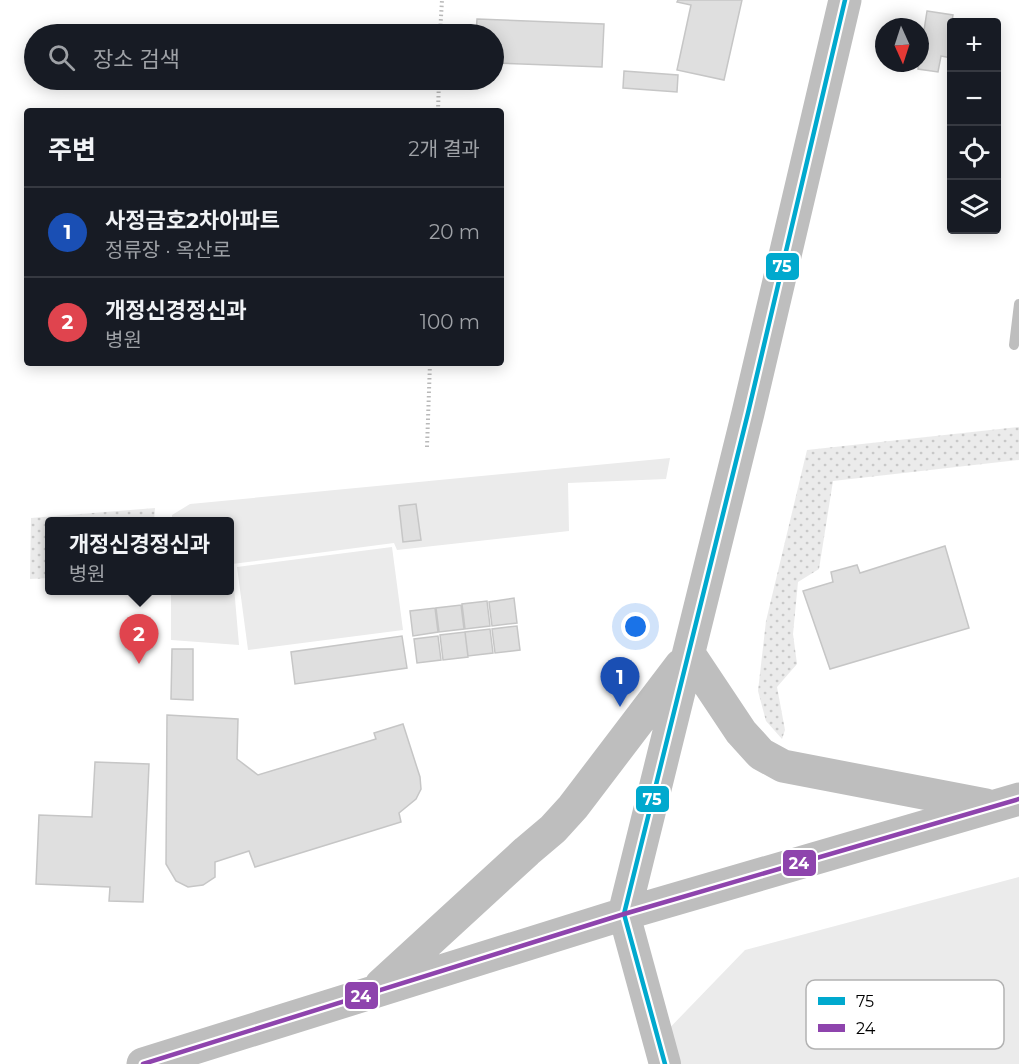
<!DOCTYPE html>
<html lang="ko">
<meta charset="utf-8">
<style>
:root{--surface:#171b24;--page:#242831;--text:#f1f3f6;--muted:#9ea1a6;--line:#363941;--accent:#b45309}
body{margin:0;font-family:Montserrat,"Noto Sans KR",sans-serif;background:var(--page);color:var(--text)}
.controls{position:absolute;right:18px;top:18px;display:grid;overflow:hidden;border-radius:6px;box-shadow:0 3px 15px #0003}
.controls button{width:54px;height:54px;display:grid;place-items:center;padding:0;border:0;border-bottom:2px solid var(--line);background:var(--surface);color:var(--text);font:30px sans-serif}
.compass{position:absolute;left:875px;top:18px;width:54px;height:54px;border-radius:50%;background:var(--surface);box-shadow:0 3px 15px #0003;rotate:177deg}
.you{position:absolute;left:636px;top:627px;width:21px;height:21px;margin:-15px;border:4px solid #fff;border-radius:50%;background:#1a73e8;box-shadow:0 0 0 9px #1a73e833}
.badge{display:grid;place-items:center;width:39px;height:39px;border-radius:50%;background:var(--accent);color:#fff;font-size:20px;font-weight:700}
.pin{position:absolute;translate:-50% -50px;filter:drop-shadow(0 2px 3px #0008)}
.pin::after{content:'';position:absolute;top:32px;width:21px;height:18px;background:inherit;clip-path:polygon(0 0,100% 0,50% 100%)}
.popup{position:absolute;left:45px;top:517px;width:189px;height:78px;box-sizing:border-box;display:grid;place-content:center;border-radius:6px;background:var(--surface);filter:drop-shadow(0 2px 4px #0005);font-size:20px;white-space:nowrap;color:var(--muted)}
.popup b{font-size:22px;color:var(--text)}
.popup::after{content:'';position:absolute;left:50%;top:100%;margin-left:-12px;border:12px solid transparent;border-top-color:var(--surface)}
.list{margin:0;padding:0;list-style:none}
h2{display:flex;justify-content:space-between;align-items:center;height:78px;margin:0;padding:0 24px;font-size:26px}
h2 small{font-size:20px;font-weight:400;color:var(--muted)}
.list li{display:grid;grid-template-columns:39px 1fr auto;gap:18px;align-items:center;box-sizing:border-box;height:90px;padding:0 24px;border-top:2px solid var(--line)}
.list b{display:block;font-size:22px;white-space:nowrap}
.list p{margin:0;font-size:20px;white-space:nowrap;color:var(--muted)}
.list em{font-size:20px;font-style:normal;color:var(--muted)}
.icon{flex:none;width:33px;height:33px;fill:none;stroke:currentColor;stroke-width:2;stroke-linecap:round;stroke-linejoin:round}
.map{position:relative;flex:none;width:1019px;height:1064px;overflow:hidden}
.search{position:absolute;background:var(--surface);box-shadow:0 3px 15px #0003;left:24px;top:24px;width:480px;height:66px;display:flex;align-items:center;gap:15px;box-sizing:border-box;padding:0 21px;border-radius:33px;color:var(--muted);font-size:22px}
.panel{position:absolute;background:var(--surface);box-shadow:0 3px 15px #0003;left:24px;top:108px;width:480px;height:258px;border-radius:6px}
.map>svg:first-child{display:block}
.grass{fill:url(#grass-dots)}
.park{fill:#ebebeb}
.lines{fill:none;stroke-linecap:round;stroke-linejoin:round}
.stream{stroke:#bebebe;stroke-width:10}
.building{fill:#dfdfdf;stroke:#c6c6c6;stroke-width:1.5}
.path{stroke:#b9b9b9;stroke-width:4;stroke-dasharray:1.5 3;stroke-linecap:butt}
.minor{stroke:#bebebe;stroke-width:32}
.major{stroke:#bebebe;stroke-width:33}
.bus-1-casing{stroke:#fff;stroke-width:9}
.bus-2-casing{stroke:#fff;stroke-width:9}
.bus-1{stroke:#00a9ce;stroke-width:4.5}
.bus-2{stroke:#8e44ad;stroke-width:4.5}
.key{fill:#fff;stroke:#b2b2b2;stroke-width:1.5}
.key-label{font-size:16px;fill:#000}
.line-badge{stroke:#fff;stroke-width:2}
.badge-label{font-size:16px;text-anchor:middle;font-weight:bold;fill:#fff}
</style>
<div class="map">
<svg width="1019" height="1064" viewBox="0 0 1019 1064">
<defs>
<pattern id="grass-dots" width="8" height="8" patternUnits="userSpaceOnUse" patternTransform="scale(1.5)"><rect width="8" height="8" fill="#ebebeb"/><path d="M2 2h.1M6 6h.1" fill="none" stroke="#c8c8c8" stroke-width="1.8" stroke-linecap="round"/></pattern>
</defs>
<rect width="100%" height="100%" fill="#fff"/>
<path class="grass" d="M1019,427V460L833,481L819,569L798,582L793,634L797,664L777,687L785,730L782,739L766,721L758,691L766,621L807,450Z
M155,508L154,521L49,522V578L30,579L31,518Z"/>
<path class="park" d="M670,458L666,479L568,483L569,531L397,550L394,543L232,564L239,645L171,640V591L229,590V522L172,521V515L190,504Z
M392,547L403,630L248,650L237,567Z
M1019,877V1064H665L658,1040L745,950Z"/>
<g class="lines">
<path class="stream" d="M1014,345L1019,304"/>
</g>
<path class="building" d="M678,0H742L724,80L677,70L691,5L677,2Z
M927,11L953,15L950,34H952V58L941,56L938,72L918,69Z
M477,19L604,24L602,67L494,63V34H476Z
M624,71L678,75L677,92L623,88Z
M416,504L421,540L403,542L399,506Z
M945,546L969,628L830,669L803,591L833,582L831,572L857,565L860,573Z
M514,598L517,623L492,626L489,602Z
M487,601L490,626L465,629L462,604Z
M461,605L464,629L439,632L436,608Z
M435,608L438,632L413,636L410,611Z
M517,626L520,650L495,653L492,629Z
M490,629L493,653L468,656L465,632Z
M465,632L468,657L443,660L440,635Z
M402,636L407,668L295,684L291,652Z
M438,636L441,660L417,663L414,639Z
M172,649H193V700L171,699Z
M167,715L238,719L237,759L258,775L376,739L374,733L403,724L420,777L421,789L416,799L399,813L401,822L255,867L249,851L215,862V877L203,885L188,887L176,881L166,864Z
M95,762L149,764L143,902L109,901L110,887L36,884L39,815L92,817Z"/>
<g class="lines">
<path class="path" d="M440,34L442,0
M438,111L439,80
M427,447L430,363"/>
<path class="minor" d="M624,914L665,1064"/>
<path class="major" d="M689,654L741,732L761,754L783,766L986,805
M624,914L748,413L845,0
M381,985L527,851L553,829L573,807L681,665
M143,1064L624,914L1019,799"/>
<defs>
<path id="bus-1" d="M665,1064L624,914L748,413L845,0"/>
<path id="bus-2" d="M143,1064L624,914L1019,799"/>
</defs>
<use href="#bus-1" class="bus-1-casing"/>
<use href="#bus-2" class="bus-2-casing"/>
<use href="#bus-1" class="bus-1"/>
<use href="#bus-2" class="bus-2"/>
</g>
<rect x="806" y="980" width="198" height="69" rx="9" class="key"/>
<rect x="818" y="997" width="27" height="8" fill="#00a9ce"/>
<rect x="818" y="1024" width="27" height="8" fill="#8e44ad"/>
<g class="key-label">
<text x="856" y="1007">75</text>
<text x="856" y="1034">24</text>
</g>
<g class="line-badge">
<rect x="765" y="252" width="35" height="29" rx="6" fill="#00a9ce"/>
<rect x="635" y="785" width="35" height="28" rx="6" fill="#00a9ce"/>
<rect x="782" y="849" width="35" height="28" rx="6" fill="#8e44ad"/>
<rect x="344" y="981" width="35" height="29" rx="6" fill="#8e44ad"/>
</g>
<g class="badge-label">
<text x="782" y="272">75</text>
<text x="652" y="805">75</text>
<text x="799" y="869">24</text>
<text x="361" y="1002">24</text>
</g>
</svg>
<div class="controls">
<button>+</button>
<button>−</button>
<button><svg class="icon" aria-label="locate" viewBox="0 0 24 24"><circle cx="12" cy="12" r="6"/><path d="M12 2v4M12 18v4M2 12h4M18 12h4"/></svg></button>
<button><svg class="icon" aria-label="layers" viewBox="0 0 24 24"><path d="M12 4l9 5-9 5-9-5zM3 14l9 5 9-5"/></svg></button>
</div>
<svg class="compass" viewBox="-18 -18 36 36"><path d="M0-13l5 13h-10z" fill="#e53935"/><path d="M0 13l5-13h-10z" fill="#9ea1a6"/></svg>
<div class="you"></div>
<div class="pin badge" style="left:620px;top:707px;background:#1a4fb4">1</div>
<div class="pin badge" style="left:139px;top:664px;background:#e0444e">2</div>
<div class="popup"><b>개정신경정신과</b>병원</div>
<div class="search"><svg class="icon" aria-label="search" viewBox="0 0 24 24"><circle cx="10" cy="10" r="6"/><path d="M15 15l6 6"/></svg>장소 검색</div>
<section class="panel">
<h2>주변<small>2개 결과</small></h2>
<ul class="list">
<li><span class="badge" style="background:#1a4fb4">1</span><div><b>사정금호2차아파트</b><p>정류장 · 옥산로</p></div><em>20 m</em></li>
<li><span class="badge" style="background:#e0444e">2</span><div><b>개정신경정신과</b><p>병원</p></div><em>100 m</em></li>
</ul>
</section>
</div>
